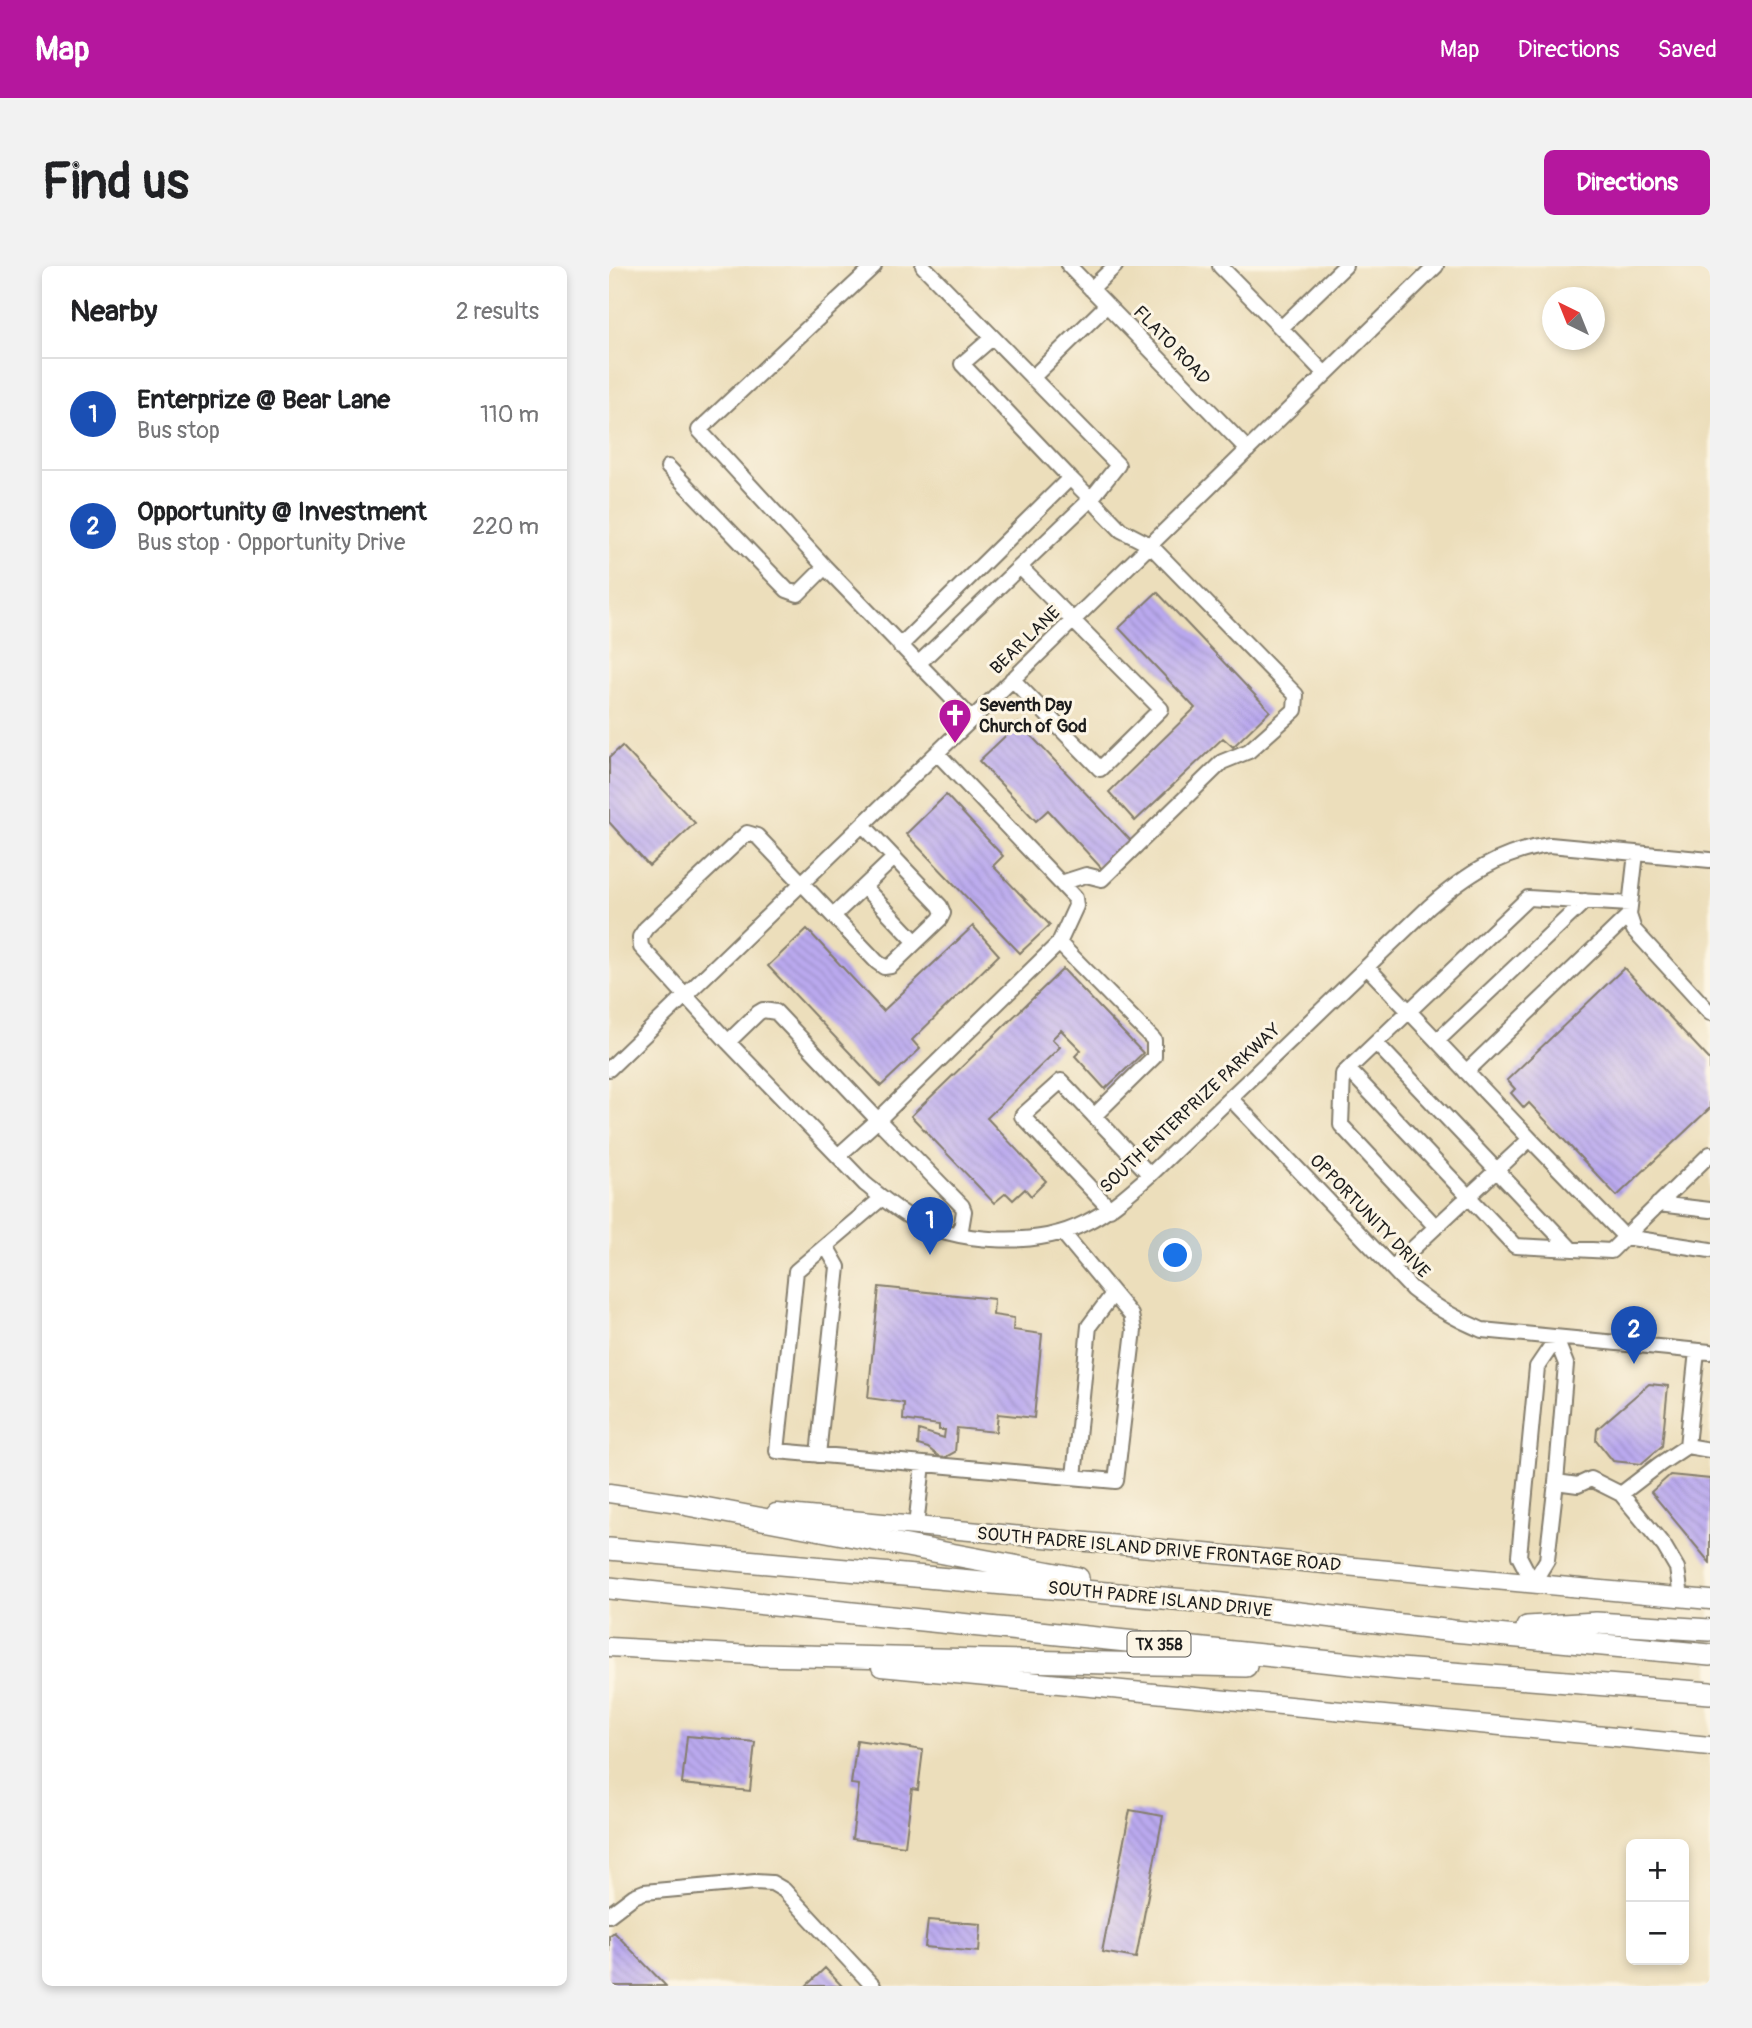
<!DOCTYPE html>
<meta charset="utf-8">
<style>
:root{--surface:#fff;--page:#f2f2f2;--text:#202124;--muted:#757577;--line:#e0e0e0;--accent:#b5179e}
body{margin:0;font-family:Pangolin,sans-serif;background:var(--page);color:var(--text)}
.controls{position:absolute;right:21px;bottom:21px;display:grid;overflow:hidden;border-radius:10px;box-shadow:0 4px 10px #0003}
.controls button{width:63px;height:63px;display:grid;place-items:center;padding:0;border:0;border-bottom:2px solid var(--line);background:var(--surface);color:var(--text);font:35px sans-serif}
.compass{position:absolute;left:933px;top:21px;width:63px;height:63px;border-radius:50%;background:var(--surface);box-shadow:0 4px 10px #0003;rotate:317deg}
.you{position:absolute;left:567px;top:990px;width:24px;height:24px;margin:-18px;border:5px solid #fff;border-radius:50%;background:#1a73e8;box-shadow:0 0 0 10px #1a73e833}
.badge{display:grid;place-items:center;width:46px;height:46px;border-radius:50%;background:var(--accent);color:#fff;font-size:23px;font-weight:700}
.pin{position:absolute;translate:-50% -58px;filter:drop-shadow(0 2px 4px #0008)}
.pin::after{content:'';position:absolute;top:37px;width:24px;height:21px;background:inherit;clip-path:polygon(0 0,100% 0,50% 100%)}
.list{margin:0;padding:0;list-style:none}
h2{display:flex;justify-content:space-between;align-items:center;height:91px;margin:0;padding:0 28px;font-size:30px}
h2 small{font-size:23px;font-weight:400;color:var(--muted)}
.list li{display:grid;grid-template-columns:46px 1fr auto;gap:21px;align-items:center;box-sizing:border-box;height:112px;padding:0 28px;border-top:2px solid var(--line)}
.list b{display:block;font-size:26px;white-space:nowrap}
.list p{margin:0;font-size:23px;white-space:nowrap;color:var(--muted)}
.list em{font-size:23px;font-style:normal;color:var(--muted)}
.map{position:relative;flex:none;width:1101px;height:1720px;overflow:hidden;border-radius:10px}
header{display:flex;align-items:center;gap:42px;box-sizing:border-box;height:98px;padding:0 35px;background:var(--accent);color:#fff}
header strong{font-size:33px}
nav{display:flex;gap:38px;margin-inline-start:auto;font-size:24px}
.intro{display:flex;align-items:center;justify-content:space-between;box-sizing:border-box;height:168px;padding:0 42px}
h1{margin:0;font-size:49px}
.button{padding:18px 32px;border-radius:10px;background:var(--accent);color:#fff;font-size:24px;font-weight:700}
main{display:flex;gap:42px;padding:0 42px}
aside{flex:1;background:var(--surface);border-radius:10px;box-shadow:0 4px 10px #0003}
.map>svg:first-child{display:block}
.building{fill:url(#building-back-hatch)}
.lines{fill:none;stroke-linecap:round;stroke-linejoin:round}
.minor-casing{stroke:#847d6c;stroke-width:18}
.major-casing{stroke:#847d6c;stroke-width:21}
.highway-casing{stroke:#847d6c;stroke-width:24}
.minor{stroke:#fff;stroke-width:14}
.major{stroke:#fff;stroke-width:18}
.highway{stroke:#fff;stroke-width:21}
.labels{text-anchor:middle;stroke-width:6;stroke-linejoin:round;paint-order:stroke}
.shield{fill:#fcf5e5;stroke:#5f5d58;stroke-width:2}
.shield-label{font-size:16px;font-weight:bold;fill:#1c1c1c}
.street-label{font-size:18px;fill:#1c1c1c;stroke:#fcf5e5}
.poi-label{font-size:18px;font-weight:bold;fill:#1c1c1c;stroke:#fcf5e5;text-anchor:start}
</style>
<header>
<strong>Map</strong>
<nav><a>Map</a><a>Directions</a><a>Saved</a></nav>
</header>
<div class="intro"><h1>Find us</h1><a class="button">Directions</a></div>
<main>
<aside>
<h2>Nearby<small>2 results</small></h2>
<ul class="list">
<li><span class="badge" style="background:#1a4fb4">1</span><div><b>Enterprize @ Bear Lane</b><p>Bus stop</p></div><em>110 m</em></li>
<li><span class="badge" style="background:#1a4fb4">2</span><div><b>Opportunity @ Investment</b><p>Bus stop · Opportunity Drive</p></div><em>220 m</em></li>
</ul>
</aside>
<div class="map">
<svg width="1101" height="1720" viewBox="0 0 1101 1720">
<defs>
<pattern id="building-back-hatch" width="6" height="6" patternUnits="userSpaceOnUse" patternTransform="scale(1.75)"><rect width="6" height="6" fill="#baa9ee"/><path d="M-1 5l2 2M0 0l6 6M5-1l2 2" fill="none" stroke="#9f91cc"/></pattern>
</defs>
<rect width="100%" height="100%" fill="#fcf5e5"/>
<filter id="ink" filterUnits="userSpaceOnUse"><feTurbulence type="fractalNoise" baseFrequency=".0143" numOctaves="2"/><feDisplacementMap in="SourceGraphic" scale="14" xChannelSelector="R" yChannelSelector="G"/><feConvolveMatrix kernelMatrix="1 2 1 2 8 2 1 2 1" color-interpolation-filters="sRGB"/></filter>
<filter id="wash" filterUnits="userSpaceOnUse"><feTurbulence type="fractalNoise" baseFrequency=".00686" numOctaves="4" result="noise"/><feDisplacementMap in="SourceGraphic" scale="28" xChannelSelector="R" yChannelSelector="G"/><feGaussianBlur stdDeviation="1.57" result="paint"/><feColorMatrix in="noise" values="0 0 0 0 0 0 0 0 0 0 0 0 0 0 0 0 0 1.4 0 .05"/><feComposite in="paint" operator="in"/></filter>
<g filter="url(#wash)">
<rect width="100%" height="100%" fill="#ecdebb"/>
<g id="blocks">
<path class="building" d="M548,326L661,445L624,481L614,472L526,555L500,526L586,442L510,362Z
M410,457L524,577L495,605L439,544L427,555L370,495Z
M13,480L86,557L40,600L0,556V492Z
M337,529L394,590L384,600L441,659L411,687L297,568Z
M364,660L390,689L303,774L311,783L272,820L159,700L198,663L274,745Z
M1015,702L1101,794V842L1008,930L920,837L915,842L902,827L906,823L898,814Z
M454,703L534,787L496,823L466,790L472,784L452,764L443,773L451,781L378,852L437,915L422,930L416,923L404,934L397,927L385,937L302,850Z
M270,1021L385,1033L384,1049L405,1052L404,1064L433,1068L425,1152L389,1148L387,1166L348,1162L346,1186L333,1193L319,1182L309,1179L310,1164L335,1172L336,1164H330V1159L294,1154L295,1137L259,1132Z
M1040,1118L1059,1120L1053,1180L1032,1198L1004,1195L987,1174L988,1163Z
M1061,1209L1101,1213V1297L1042,1226Z
M78,1470L146,1476L141,1525L73,1518Z
M248,1474L314,1484L309,1524L303,1523L296,1580L243,1573L250,1519L242,1518Z
M521,1544L554,1550L527,1692L493,1686Z
M319,1654L372,1658L370,1686L316,1681Z
M5,1666L57,1720H0V1670Z
M216,1702L233,1720H197Z"/>
</g>
</g>
<g filter="url(#ink)">
<use href="#blocks" fill-opacity="0" stroke="#847d6c" stroke-width="2"/>
<g class="lines">
<defs>
<path id="minor" d="M265,0L90,164L216,301L363,453
M314,0L509,199L482,233L512,264L541,279L687,429L686,444L640,485L613,496L493,613L477,609L452,617
M460,0L639,184
M611,0L672,62L736,0
M482,23L506,0
M672,62L716,108
M383,72L353,98L461,212
M423,112L498,39
M59,201L178,324L189,328L216,301
M291,380L461,212L482,233L309,398
M403,413L491,503L552,443L411,301
M328,487L466,632L467,640L450,677
M254,559L331,640L334,647L331,653L282,700L275,701L268,696L148,570L138,567L37,662L31,671L32,681L119,776L256,918C270,929 284,941 299,950C347,978 427,982 476,957C501,945 520,927 541,909L820,641C857,609 892,585 941,579L1101,594
M1027,587L1020,649L1025,664L1101,747
M255,621L307,676
M225,649L285,592
M758,701L921,873
M828,775L976,635
M119,776L149,747L154,744L167,746L269,854L229,890
M767,777L962,983
M0,803L363,453L827,0
M739,803L906,980L1002,985L1016,971L1101,984
M857,806L1020,649
M621,832L803,1023C825,1041 847,1053 873,1064L1101,1086
M273,932L187,1005L168,1185L507,1215L525,1064L522,1049L454,967
M1049,938L1101,944
M501,943L413,850L452,815L541,909
M827,961L732,859L734,808L919,632L1021,638
M351,969L355,945L353,940L269,854L450,677L545,774V791L485,850
M783,1002L921,873L1016,971L1101,888
M947,1073L957,1098L947,1216L938,1294L924,1317L910,1290L928,1101Z
M1078,1180L1101,1184
M209,1189L229,1001L217,980
M465,1211L480,1060L504,1028
M947,1216L969,1219L982,1213L1012,1228L1055,1280L1068,1302L1072,1331
M1012,1228L1051,1198L1078,1180L1088,1085
M307,1260L314,1198
M0,1649L25,1630L35,1626L146,1616L163,1617L175,1624L264,1720"/>
<path id="major" d="M0,1227L90,1240
M167,1247L1101,1334
M0,1381L161,1390
M272,1401L1101,1480"/>
<path id="highway" d="M79,1239L469,1312
M0,1283L588,1335L844,1365L1101,1389
M0,1322L791,1403L1101,1427
M918,1361L987,1357L1101,1364
M149,1389L637,1400"/>
</defs>
<use href="#minor" class="minor-casing"/>
<use href="#major" class="major-casing"/>
<use href="#highway" class="highway-casing"/>
<use href="#minor" class="minor"/>
<use href="#major" class="major"/>
<use href="#highway" class="highway"/>
</g>
</g>
<defs>
<symbol id="church-pin" viewBox="-11 -11 22 30"><path d="M0 17L-7.5 6A9.5 9.5 0 1 1 7.5 6Z" fill="#b5179e" stroke="#fcf5e5"/><path d="M-1.2-6h2.4v3.5h3.3v2.4h-3.3V6h-2.4V-.1h-3.3v-2.4h3.3Z" fill="#fff"/></symbol>
</defs>
<g fill-rule="evenodd">
<use href="#church-pin" x="327" y="430" width="38" height="52"/>
</g>
<g class="labels">
<rect class="shield" x="518.5" y="1365.5" width="63" height="25" rx="5"/>
<g class="shield-label">
<text x="550" y="1384">TX 358</text>
</g>
<g class="street-label">
<text transform="translate(563 79) rotate(46)" y="6">FLATO ROAD</text>
<text transform="translate(416 374) rotate(-44)" y="6">BEAR LANE</text>
<text transform="translate(581 842) rotate(-43)" y="6">SOUTH ENTERPRIZE PARKWAY</text>
<text transform="translate(761 950) rotate(46)" y="6">OPPORTUNITY DRIVE</text>
<text transform="translate(550 1283) rotate(5)" y="6">SOUTH PADRE ISLAND DRIVE FRONTAGE ROAD</text>
<text transform="translate(551 1333) rotate(6)" y="6">SOUTH PADRE ISLAND DRIVE</text>
</g>
<g class="poi-label">
<text x="370" y="445">Seventh Day<tspan x="370" dy="21">Church of God</tspan></text>
</g>
</g>
</svg>
<div class="controls">
<button>+</button>
<button>−</button>
</div>
<svg class="compass" viewBox="-18 -18 36 36"><path d="M0-13l5 13h-10z" fill="#e53935"/><path d="M0 13l5-13h-10z" fill="#757577"/></svg>
<div class="you"></div>
<div class="pin badge" style="left:321px;top:989px;background:#1a4fb4">1</div>
<div class="pin badge" style="left:1025px;top:1098px;background:#1a4fb4">2</div>
</div>
</main>
